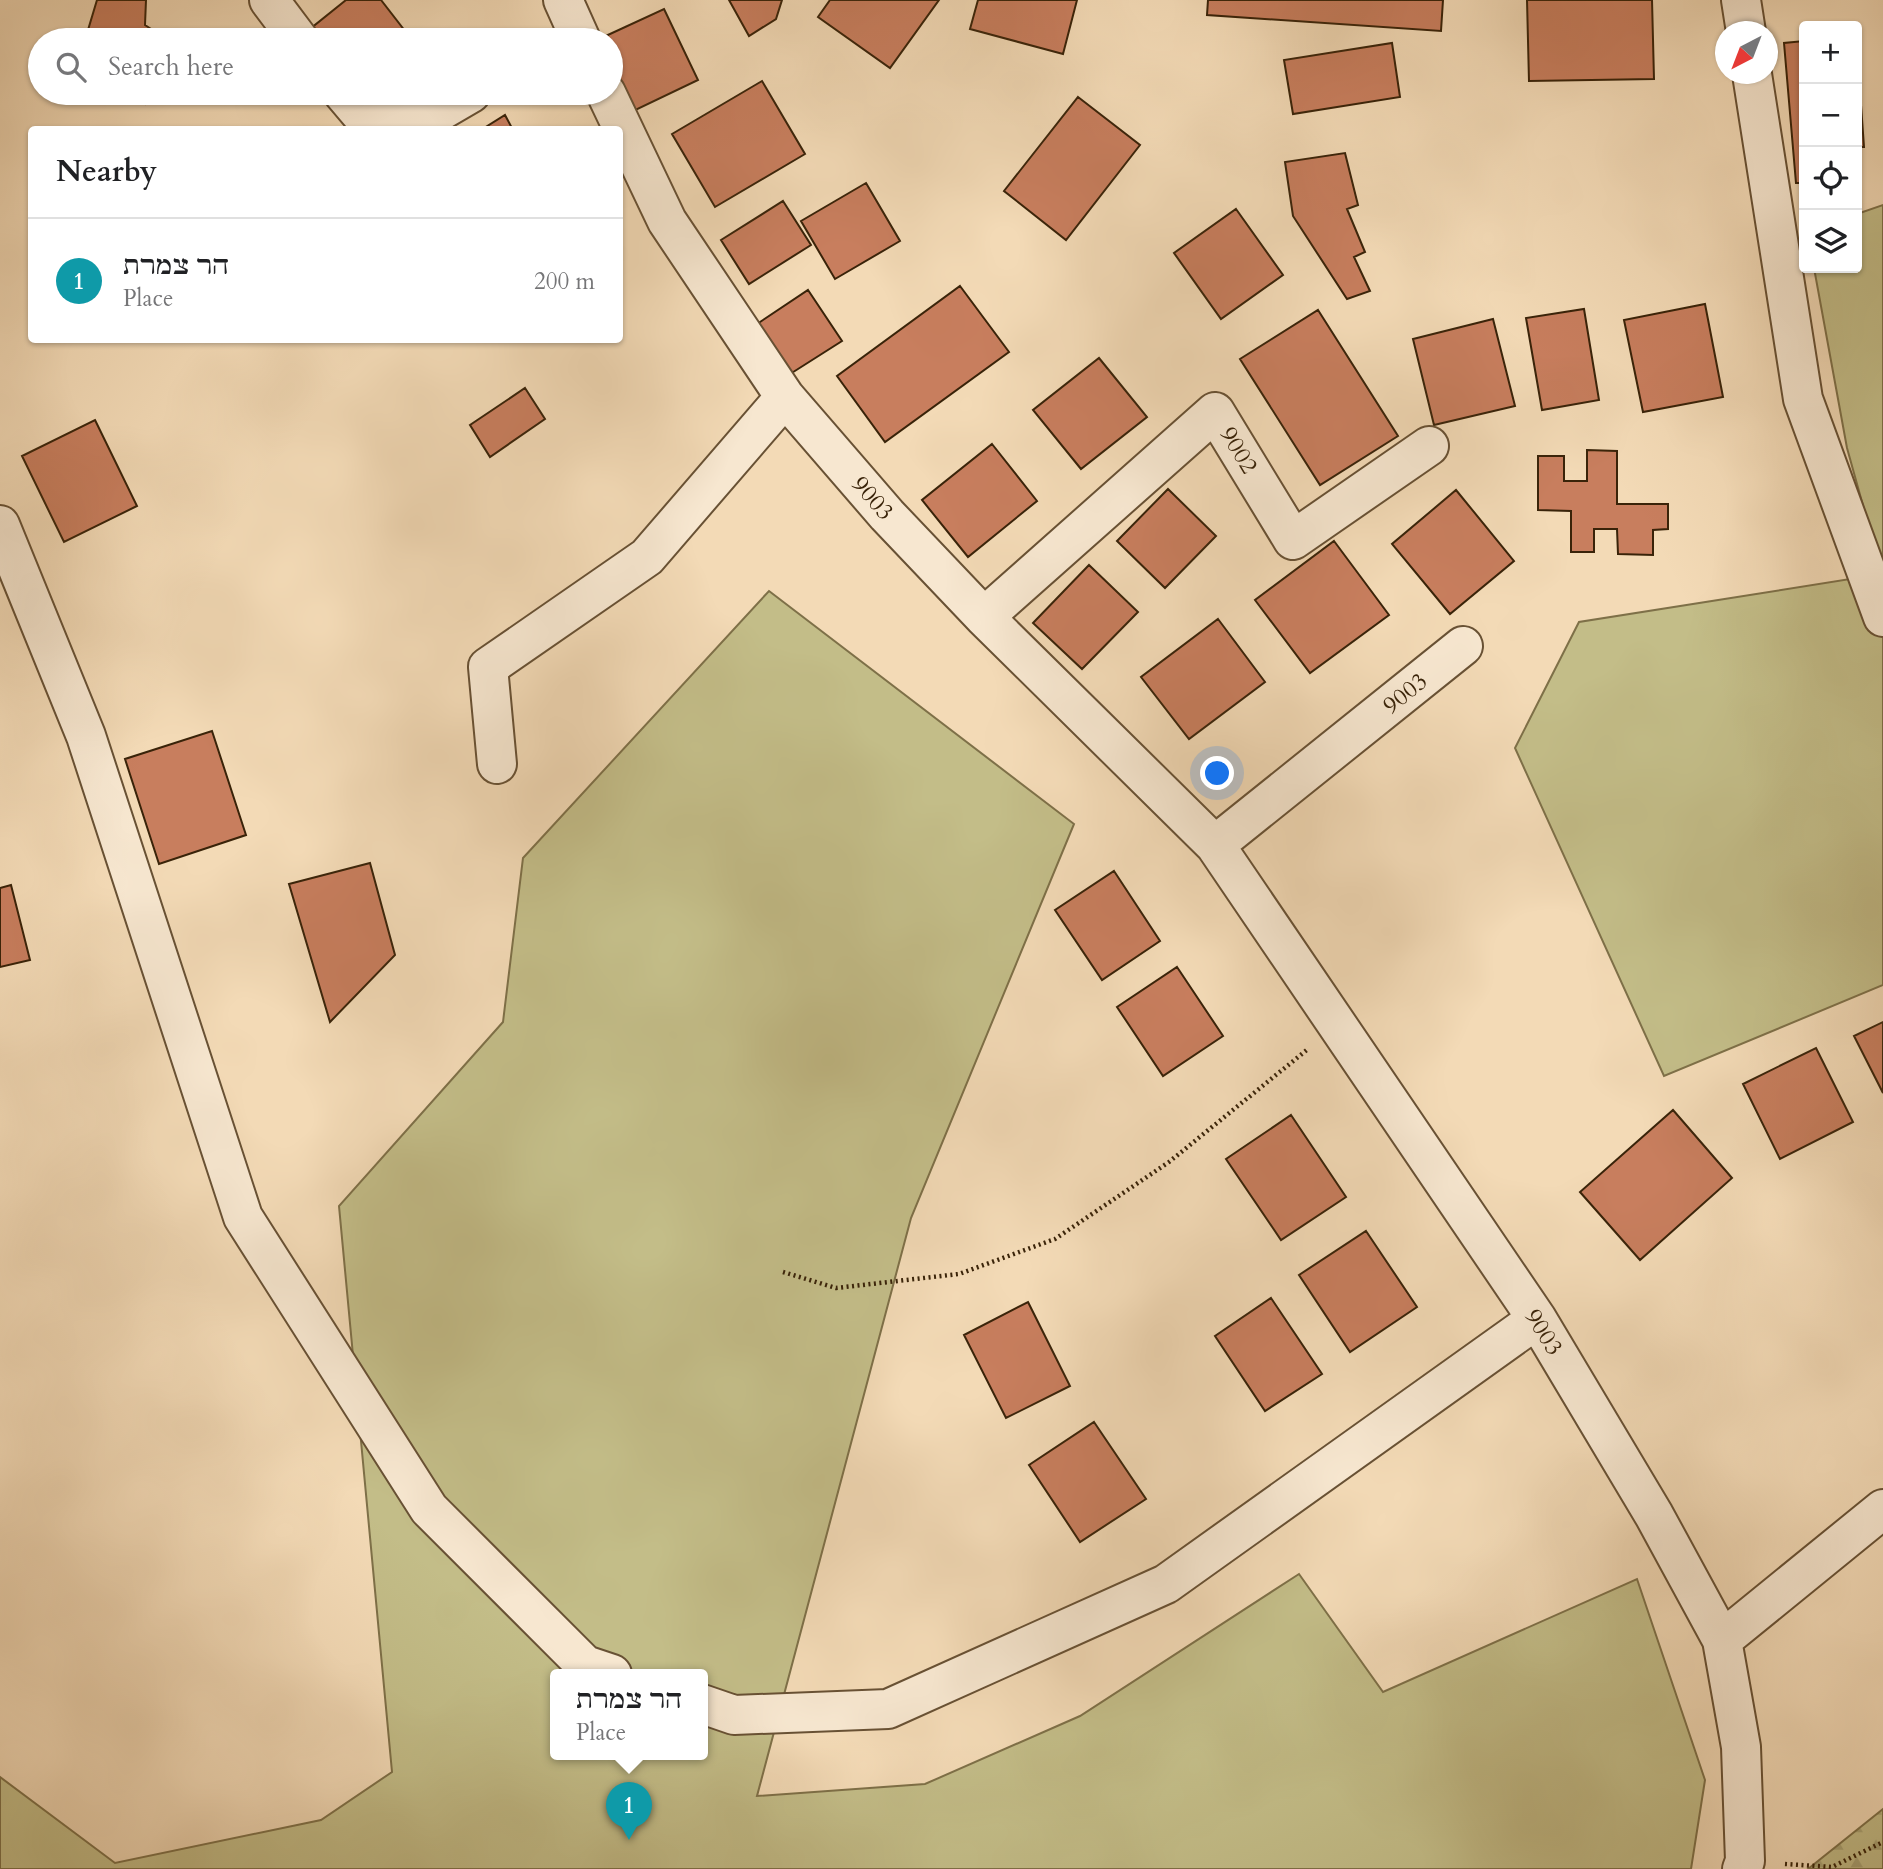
<!DOCTYPE html>
<meta charset="utf-8">
<style>
:root{--surface:#fff;--page:#f6f6f6;--text:#202124;--muted:#757577;--line:#e0e0e0;--accent:#8f2418}
body{margin:0;font-family:Cardo,"Frank Ruhl Libre",serif;background:var(--page);color:var(--text)}
.controls{position:absolute;right:21px;top:21px;display:grid;overflow:hidden;border-radius:7px;box-shadow:0 2px 5px #0004}
.controls button{width:63px;height:63px;display:grid;place-items:center;padding:0;border:0;border-bottom:2px solid var(--line);background:var(--surface);color:var(--text);font:35px sans-serif}
.compass{position:absolute;left:1715px;top:21px;width:63px;height:63px;border-radius:50%;background:var(--surface);box-shadow:0 2px 5px #0004;rotate:222deg}
.you{position:absolute;left:1218px;top:774px;width:24px;height:24px;margin:-18px;border:5px solid #fff;border-radius:50%;background:#1a73e8;box-shadow:0 0 0 10px #1a73e833}
.badge{display:grid;place-items:center;width:46px;height:46px;border-radius:50%;background:var(--accent);color:#fff;font-size:23px;font-weight:700}
.pin{position:absolute;translate:-50% -58px;filter:drop-shadow(0 2px 4px #0008)}
.pin::after{content:'';position:absolute;top:37px;width:24px;height:21px;background:inherit;clip-path:polygon(0 0,100% 0,50% 100%)}
.popup{position:absolute;left:550px;top:1669px;width:158px;height:91px;box-sizing:border-box;display:grid;place-content:center;border-radius:7px;background:var(--surface);filter:drop-shadow(0 2px 5px #0005);font-size:23px;white-space:nowrap;color:var(--muted)}
.popup b{font-size:26px;color:var(--text)}
.popup::after{content:'';position:absolute;left:50%;top:100%;margin-left:-14px;border:14px solid transparent;border-top-color:var(--surface)}
.list{margin:0;padding:0;list-style:none}
h2{display:flex;justify-content:space-between;align-items:center;height:91px;margin:0;padding:0 28px;font-size:30px}
h2 small{font-size:23px;font-weight:400;color:var(--muted)}
.list li{display:grid;grid-template-columns:46px 1fr auto;gap:21px;align-items:center;box-sizing:border-box;height:126px;padding:0 28px;border-top:2px solid var(--line)}
.list b{display:block;font-size:26px;white-space:nowrap}
.list p{margin:0;font-size:23px;white-space:nowrap;color:var(--muted)}
.list em{font-size:23px;font-style:normal;color:var(--muted)}
.icon{flex:none;width:38px;height:38px;fill:none;stroke:currentColor;stroke-width:2;stroke-linecap:round;stroke-linejoin:round}
.map{position:relative;flex:none;width:1883px;height:1869px;overflow:hidden}
.search{position:absolute;background:var(--surface);box-shadow:0 2px 5px #0004;left:28px;top:28px;width:595px;height:77px;display:flex;align-items:center;gap:18px;box-sizing:border-box;padding:0 24px;border-radius:38px;color:var(--muted);font-size:26px}
.panel{position:absolute;background:var(--surface);box-shadow:0 2px 5px #0004;left:28px;top:126px;width:595px;height:217px;border-radius:7px}
.map>svg:first-child{display:block}
.grass{fill:#c3bd88;stroke:#7e7048;stroke-width:2;fill-rule:evenodd}
.forest{fill:url(#forest-firs);stroke:#7e7048;stroke-width:2}
.building{fill:#c87e5e;stroke:#392309;stroke-width:2}
.lines{fill:none;stroke-linecap:round;stroke-linejoin:round}
.minor-casing{stroke:#685134;stroke-width:42}
.path{stroke:#392309;stroke-width:4.5;stroke-dasharray:2 3.5;stroke-linecap:butt}
.minor{stroke:#f7e7d0;stroke-width:38}
.labels{text-anchor:middle;stroke-width:5;stroke-linejoin:round;paint-order:stroke}
.street-label{font-size:24px;fill:#392309;stroke:#f7e7d0}
</style>
<div class="map">
<svg width="1883" height="1869" viewBox="0 0 1883 1869">
<defs>
<pattern id="forest-firs" width="22" height="20" patternUnits="userSpaceOnUse" patternTransform="scale(1.75)"><rect width="22" height="20" fill="#c3bd88"/><path d="M5 1l3.5 6h-7zM16 11l3.5 6h-7z" fill="#a8a274"/></pattern>
</defs>
<rect width="100%" height="100%" fill="#f3dab6"/>
<filter id="stains"><feTurbulence type="fractalNoise" baseFrequency=".00286" numOctaves="4"/><feColorMatrix values="0 0 0 0 .2 0 0 0 0 .09 0 0 0 0 .02 0 0 0 .5 -.17"/></filter>
<radialGradient id="worn" r=".72"><stop offset=".6" stop-color="#630" stop-opacity="0"/><stop offset="1" stop-color="#630" stop-opacity=".3"/></radialGradient>
<path class="grass" d="M1883,205V985L1664,1076L1515,748L1579,622L1882,574L1847,448L1814,268H1857V214Z
M769,591L1074,824L911,1218L757,1796L925,1784L1080,1716L1299,1574L1383,1692L1637,1579L1705,1780L1691,1869H0V1777L115,1863L321,1820L392,1772L339,1206L503,1022L523,858ZM556,1674H702V1754H556Z"/>
<path class="forest" d="M1883,1809V1869H1808Z"/>
<path class="building" d="M97,0H146L145,25L168,40H85Z
M346,0H381L412,40H319L310,29Z
M729,0H782L776,19L749,36Z
M830,0H939L890,68L818,17Z
M978,0H1077L1063,54L970,29Z
M1208,0H1443L1441,31L1207,15Z
M1527,0H1652L1654,79L1529,81Z
M664,9L698,80L625,115L611,86V40H597Z
M1804,41V183H1796L1784,43Z
M1392,43L1400,97L1293,114L1284,60Z
M762,81L805,154L715,207L672,134Z
M133,93H167L146,104Z
M361,93H390L372,107Z
M1078,97L1140,145L1066,240L1004,191Z
M1861,105L1864,147H1857V106Z
M505,115L513,130H481Z
M1345,153L1358,205L1347,209L1365,252L1354,257L1370,291L1347,299L1293,216L1285,162Z
M866,183L900,241L835,279L801,221Z
M783,201L811,245L749,284L721,240Z
M1236,209L1283,275L1221,319L1174,253Z
M960,286L1009,352L885,442L837,376Z
M808,290L842,341L787,376L754,326Z
M1705,304L1723,397L1643,412L1624,320Z
M1584,309L1599,400L1542,410L1526,318Z
M1318,310L1398,436L1320,485L1240,359Z
M1493,319L1515,406L1434,425L1413,339Z
M1099,358L1147,417L1081,469L1033,410Z
M525,388L545,419L490,457L470,425Z
M95,420L137,506L64,542L22,456Z
M992,444L1037,501L968,557L922,500Z
M1587,450L1617,451V504H1668V529L1653,530V555L1618,554L1617,529H1594V552H1571V511L1538,510V456H1564V481H1587Z
M1168,489L1216,536L1165,588L1117,541Z
M1456,490L1514,561L1450,614L1392,544Z
M1334,541L1389,615L1310,673L1255,600Z
M1089,565L1138,612L1082,669L1033,623Z
M1218,619L1265,682L1189,739L1141,677Z
M212,731L246,835L159,864L125,759Z
M370,863L395,955L330,1022L289,884Z
M1114,871L1160,941L1102,980L1055,910Z
M11,885L30,960L0,967V888Z
M1177,967L1223,1036L1163,1076L1117,1007Z
M1883,1022V1093L1854,1036Z
M1816,1048L1853,1122L1780,1159L1743,1084Z
M1673,1110L1732,1178L1640,1260L1580,1192Z
M1291,1115L1346,1197L1281,1240L1226,1159Z
M1366,1231L1417,1307L1350,1352L1299,1275Z
M1271,1298L1322,1374L1265,1411L1215,1336Z
M1028,1302L1070,1386L1006,1418L964,1335Z
M1094,1422L1146,1499L1080,1542L1029,1465Z"/>
<g class="lines">
<defs>
<path id="minor" d="M269,0L299,40
M563,0L581,40
M1741,0L1746,32
M1752,74L1803,399L1883,617
M343,93L365,119L394,120L435,114L471,93
M606,93L667,221L785,397L887,515L984,617L1215,845L1537,1319L1654,1515L1722,1640L1741,1747L1745,1861L1742,1869
M0,525L86,736L243,1217L429,1509L585,1665L612,1674
M984,617L1215,412L1293,540L1429,446
M497,764L488,667L647,557L785,397
M1215,845L1463,646
M1722,1640L1883,1509
M702,1704L734,1715L888,1709L1166,1584L1537,1319"/>
</defs>
<use href="#minor" class="minor-casing"/>
<path class="path" d="M783,1272L836,1288L959,1274L1055,1239L1169,1162L1308,1049
M1785,1864L1832,1867L1883,1842"/>
<use href="#minor" class="minor"/>
</g>
<g class="labels">
<g class="street-label">
<text transform="translate(1239 450) rotate(59)" y="8">9002</text>
<text transform="translate(873 498) rotate(49)" y="8">9003</text>
<text transform="translate(1405 693) rotate(-39)" y="8">9003</text>
<text transform="translate(1544 1332) rotate(58)" y="8">9003</text>
</g>
</g>
<rect width="100%" height="100%" filter="url(#stains)"/>
<rect width="100%" height="100%" fill="url(#worn)"/>
</svg>
<div class="controls">
<button>+</button>
<button>−</button>
<button><svg class="icon" aria-label="locate" viewBox="0 0 24 24"><circle cx="12" cy="12" r="6"/><path d="M12 2v4M12 18v4M2 12h4M18 12h4"/></svg></button>
<button><svg class="icon" aria-label="layers" viewBox="0 0 24 24"><path d="M12 4l9 5-9 5-9-5zM3 14l9 5 9-5"/></svg></button>
</div>
<svg class="compass" viewBox="-18 -18 36 36"><path d="M0-13l5 13h-10z" fill="#e53935"/><path d="M0 13l5-13h-10z" fill="#757577"/></svg>
<div class="you"></div>
<div class="pin badge" style="left:629px;top:1840px;background:#0f9aa8">1</div>
<div class="popup"><b>הר צמרת</b>Place</div>
<div class="search"><svg class="icon" aria-label="search" viewBox="0 0 24 24"><circle cx="10" cy="10" r="6"/><path d="M15 15l6 6"/></svg>Search here</div>
<section class="panel">
<h2>Nearby<small></small></h2>
<ul class="list">
<li><span class="badge" style="background:#0f9aa8">1</span><div><b>הר צמרת</b><p>Place</p></div><em>200 m</em></li>
</ul>
</section>
</div>
